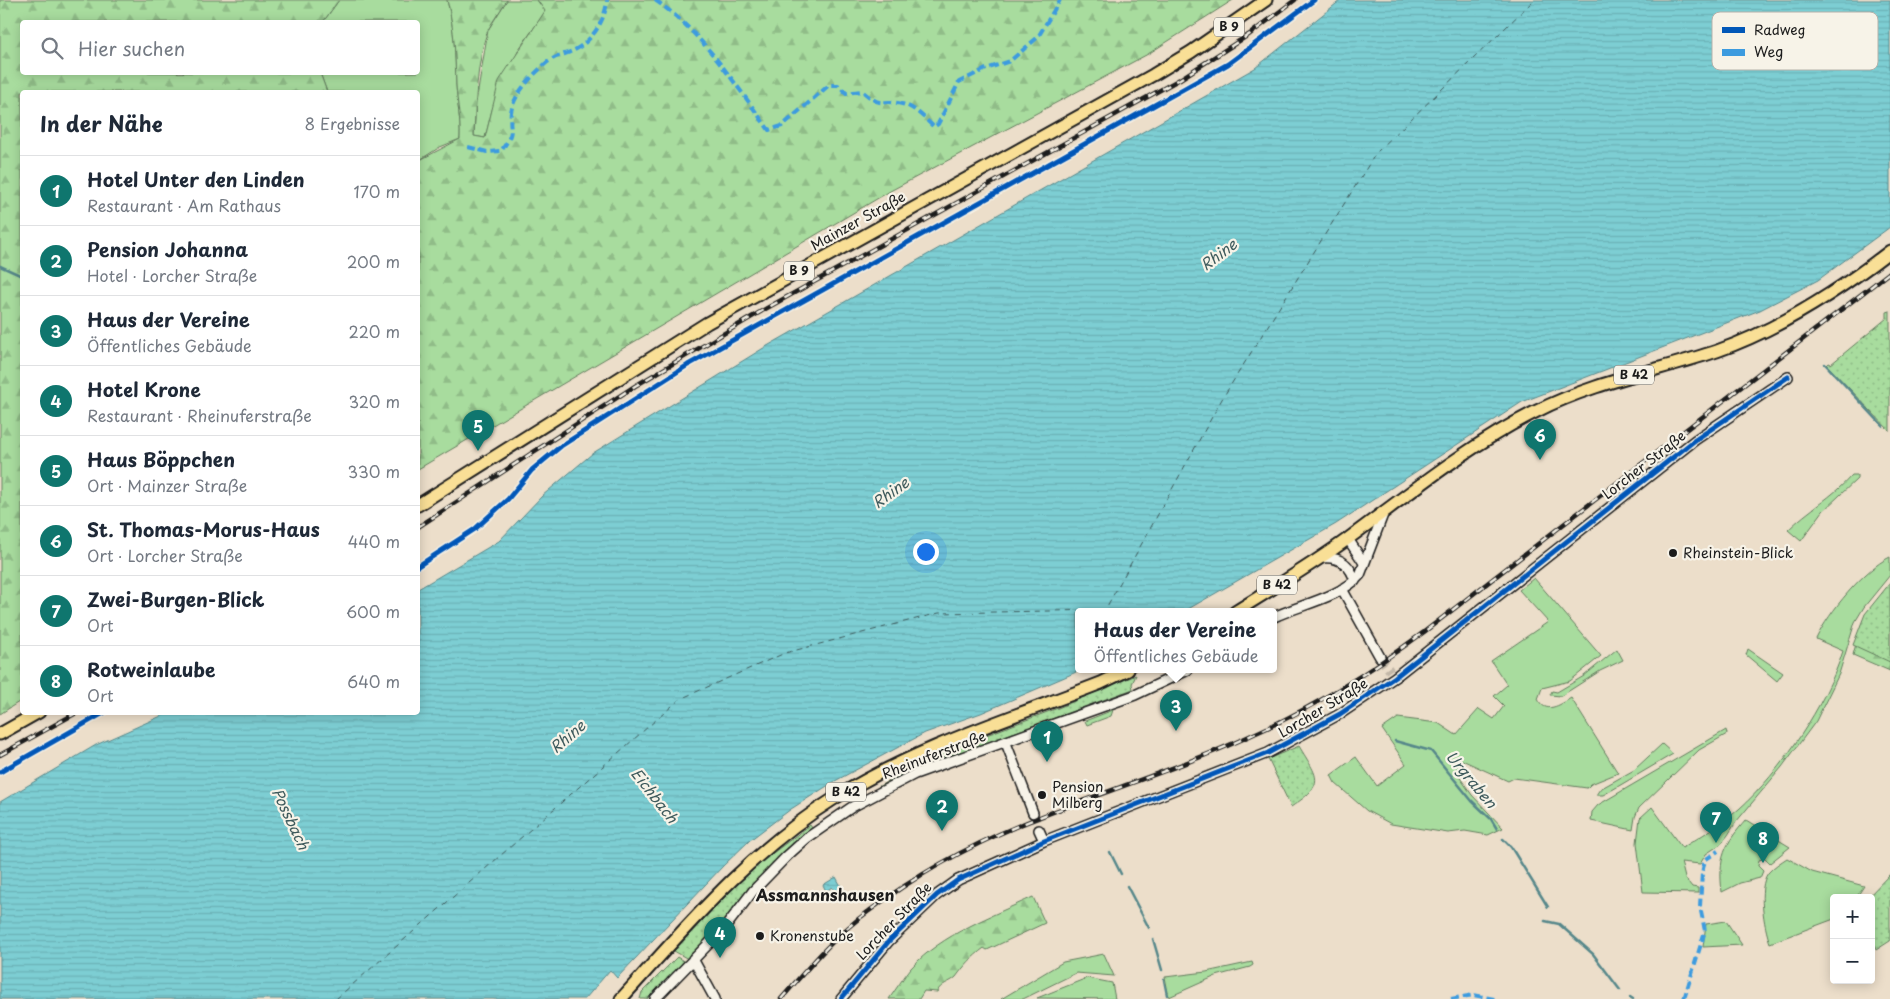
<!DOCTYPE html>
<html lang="de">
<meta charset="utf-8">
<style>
:root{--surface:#fff;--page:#f2f2f3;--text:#1f2937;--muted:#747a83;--line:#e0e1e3;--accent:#0f766e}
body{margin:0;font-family:"Playpen Sans",sans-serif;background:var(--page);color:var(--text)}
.controls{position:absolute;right:15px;bottom:15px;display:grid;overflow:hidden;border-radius:5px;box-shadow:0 2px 12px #0003}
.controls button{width:45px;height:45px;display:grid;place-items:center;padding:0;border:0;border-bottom:1px solid var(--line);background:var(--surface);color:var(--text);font:25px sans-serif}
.you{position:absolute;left:925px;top:551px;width:18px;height:18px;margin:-12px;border:4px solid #fff;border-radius:50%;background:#1a73e8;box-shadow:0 0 0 8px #1a73e833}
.badge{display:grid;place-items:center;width:32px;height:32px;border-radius:50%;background:var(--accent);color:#fff;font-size:16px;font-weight:700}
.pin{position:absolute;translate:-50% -41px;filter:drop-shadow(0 1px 2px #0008)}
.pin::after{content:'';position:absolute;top:26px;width:18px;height:15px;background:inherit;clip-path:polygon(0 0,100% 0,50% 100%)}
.popup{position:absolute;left:1075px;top:608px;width:202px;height:65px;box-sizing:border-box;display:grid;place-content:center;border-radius:5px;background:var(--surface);filter:drop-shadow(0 1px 4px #0005);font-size:16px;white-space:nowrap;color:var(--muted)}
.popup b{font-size:19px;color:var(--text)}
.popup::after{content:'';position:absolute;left:50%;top:100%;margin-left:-10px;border:10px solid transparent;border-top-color:var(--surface)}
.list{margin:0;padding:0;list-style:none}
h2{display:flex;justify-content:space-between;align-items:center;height:65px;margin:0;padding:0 20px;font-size:21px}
h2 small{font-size:16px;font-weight:400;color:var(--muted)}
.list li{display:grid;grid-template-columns:32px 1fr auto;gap:15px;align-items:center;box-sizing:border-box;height:70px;padding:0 20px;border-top:1px solid var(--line)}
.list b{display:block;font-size:19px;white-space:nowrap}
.list p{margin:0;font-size:16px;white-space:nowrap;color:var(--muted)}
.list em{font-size:16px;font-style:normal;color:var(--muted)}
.icon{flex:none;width:28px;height:28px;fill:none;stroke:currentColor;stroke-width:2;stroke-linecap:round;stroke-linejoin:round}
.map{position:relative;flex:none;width:1890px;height:999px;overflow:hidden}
.search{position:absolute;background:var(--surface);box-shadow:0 2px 12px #0003;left:20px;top:20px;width:400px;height:55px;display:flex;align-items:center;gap:12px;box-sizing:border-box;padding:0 18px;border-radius:5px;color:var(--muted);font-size:19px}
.panel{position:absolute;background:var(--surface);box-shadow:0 2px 12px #0003;left:20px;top:90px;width:400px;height:625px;border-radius:5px}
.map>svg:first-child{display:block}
.grass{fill:#a8dc9e;stroke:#627c5d}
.forest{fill:url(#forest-firs);stroke:#627c5d}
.park{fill:url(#park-dots);stroke:#627c5d}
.water{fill:url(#water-rules);stroke:#56878a}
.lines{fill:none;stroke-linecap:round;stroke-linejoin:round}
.stream{stroke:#56878a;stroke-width:2.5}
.ferry{stroke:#3e5a5c;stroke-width:1;stroke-dasharray:6 5;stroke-linecap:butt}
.minor-tunnel{stroke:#c2b7a7;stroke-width:9;stroke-dasharray:9 4.5;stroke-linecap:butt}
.minor-casing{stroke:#1c1c1c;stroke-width:12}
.major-casing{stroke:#1c1c1c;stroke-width:15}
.minor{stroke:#f7f3e8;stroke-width:9}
.major{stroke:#f9df96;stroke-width:11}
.rail-casing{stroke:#1c1c1c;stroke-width:4.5}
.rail{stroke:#f7f3e8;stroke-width:2.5;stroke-dasharray:8;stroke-linecap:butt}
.quiet{stroke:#3c9bdf;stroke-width:4;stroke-dasharray:8 4;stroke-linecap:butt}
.cycleway-casing{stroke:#f7f3e8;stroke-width:8}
.cycleway{stroke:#0057b8;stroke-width:5}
.poi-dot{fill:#1c1c1c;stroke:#f7f3e8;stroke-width:2}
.labels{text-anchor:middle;stroke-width:4.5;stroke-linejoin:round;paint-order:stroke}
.shield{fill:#f7f3e8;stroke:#5e5c59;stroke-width:1}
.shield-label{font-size:12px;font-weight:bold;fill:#1c1c1c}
.street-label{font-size:14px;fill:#1c1c1c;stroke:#f7f3e8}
.poi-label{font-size:14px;fill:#1c1c1c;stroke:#f7f3e8;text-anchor:start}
.water-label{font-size:15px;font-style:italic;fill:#3e5a5c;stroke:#f7f3e8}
.quarter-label{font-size:16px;font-weight:bold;fill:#1c1c1c;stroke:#f7f3e8}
.key{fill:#f7f3e8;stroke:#b5b2ab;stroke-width:1}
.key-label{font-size:14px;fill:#1c1c1c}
</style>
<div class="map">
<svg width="1890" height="999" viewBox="0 0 1890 999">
<defs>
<pattern id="forest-firs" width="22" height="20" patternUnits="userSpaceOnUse" patternTransform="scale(1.25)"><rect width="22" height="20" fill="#a8dc9e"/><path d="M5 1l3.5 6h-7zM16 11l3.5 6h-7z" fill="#90bc88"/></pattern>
<pattern id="park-dots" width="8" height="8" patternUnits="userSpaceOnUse" patternTransform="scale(1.25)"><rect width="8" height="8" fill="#a8dc9e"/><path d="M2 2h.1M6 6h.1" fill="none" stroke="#90bc88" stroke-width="1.8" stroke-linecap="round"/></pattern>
<pattern id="water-rules" width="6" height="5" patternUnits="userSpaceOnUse" patternTransform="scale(1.25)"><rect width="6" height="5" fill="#7dced3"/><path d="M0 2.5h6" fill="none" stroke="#6bb0b5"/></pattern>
</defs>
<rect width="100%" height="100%" fill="#ecdeca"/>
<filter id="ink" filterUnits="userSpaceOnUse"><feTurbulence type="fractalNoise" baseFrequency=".02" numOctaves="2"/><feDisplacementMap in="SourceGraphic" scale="10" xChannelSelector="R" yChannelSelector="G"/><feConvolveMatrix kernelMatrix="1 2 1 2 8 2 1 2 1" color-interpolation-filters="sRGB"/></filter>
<g filter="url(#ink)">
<path class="grass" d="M339,0H447C455,32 455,53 456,85C457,103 461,120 460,139L440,147L418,161V92H327L320,73L418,72V22H323Z
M507,0H537L546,11L519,49L492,110L485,138L474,136L476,103L488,30Z
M1852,475H1857V479L1823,511L1801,541L1788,530C1808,510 1833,497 1852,475Z
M1890,557V575L1864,607L1855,622L1839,674L1816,721L1782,767L1736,822L1728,835L1721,844L1706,854L1700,864L1681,862L1685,878L1692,887L1698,888V893L1643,892L1637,843L1640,818L1652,807L1682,848C1701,836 1722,824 1739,809C1780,773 1827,703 1843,651L1816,639C1829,612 1863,570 1890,557Z
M1534,578L1601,656L1570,681L1542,688L1538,699C1545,715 1560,705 1571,698L1618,773L1591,784L1587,788L1514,778L1508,781L1462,760L1456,772L1472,795L1503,828L1488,835L1465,831L1448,833L1391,824L1367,811L1335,783L1331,775L1356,757L1377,786L1406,764L1382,729L1398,718L1438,723L1456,735L1479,709L1494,719L1504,706L1494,696L1507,685L1491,661L1548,622L1519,590Z
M1617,649L1623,660L1600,671L1561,696L1550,695L1552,691L1557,692L1584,676Z
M1748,649L1783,673L1777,681L1746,655Z
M1113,710L1111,716L1087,725L1085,721Z
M1726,730L1727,734L1699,750L1639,808L1635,817L1633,830L1591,821L1592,812L1598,805Z
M1662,744L1673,754L1612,790L1603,795H1596L1600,789L1634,770Z
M1746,820L1790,847L1770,863L1765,858L1759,860L1758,866L1763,871L1760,878L1740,883L1722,892C1718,858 1724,845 1746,820Z
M1787,858L1812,872L1864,886L1856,898H1834V919L1770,943C1764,927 1757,888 1768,873C1773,867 1781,862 1787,858Z
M1726,921L1742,945L1703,947L1706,924Z
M1104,954L1114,976L1076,973L1023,999H1001L1063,962Z
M1252,962L1253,965L1250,967L1216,976L1169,997L1165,977L1206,972Z
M1087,978L1112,983L1115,999L1037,998Z"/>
<path class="forest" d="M0,0H339L323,22H22V72L320,73L327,92H22V700L0,714Z
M447,0H507C501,10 493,20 488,30C477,58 475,106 474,136L485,138L499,81L545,11L537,0H1233L1148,54L892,190L418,469V161L460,139C461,120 457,103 456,85C455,54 455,31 447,0Z
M1890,587V671L1853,655L1861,625Z
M1033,897L1045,923L987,950L984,948C972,957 964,966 956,977C950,983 941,983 937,992L924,991L919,999H889C896,989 903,978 911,968C942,934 992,916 1033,897Z"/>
<path class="park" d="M1890,311V430H1889L1827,365L1829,363L1831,364L1887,318V312Z
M1890,583V662L1853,645L1865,614Z
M1136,675L1132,684L1133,689L912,770L878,787L912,767L949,749L1058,708Z
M1299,746C1318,778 1327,783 1291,807L1268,759Z
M810,825L812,828L782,854L753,883L725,921L688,959L674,951L730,891L765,859Z
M1890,874V941L1876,950L1871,938V898H1867Z
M677,957L685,962L647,999H640L642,992Z"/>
<path class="water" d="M1341,0H1890V227L1818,280L1760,310L1522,402L1336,524L1183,612H1078V670H1081L981,713L925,733L835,781L791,809L750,840L723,866L617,978L610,970L585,999H0V802L96,745L168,713L418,712V589L499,541L542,496L593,453L762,349L1255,68Z
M836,877L842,888L835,892L832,887L826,891L823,885Z"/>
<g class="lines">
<path class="stream" d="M0,266L22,276
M1825,364L1883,426
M1395,741L1431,751L1472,801L1491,819L1497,829
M1503,839L1511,847L1548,907
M1110,852L1121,874
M1127,886L1149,928
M1545,921L1559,924L1593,954L1620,990
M1153,939L1162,970
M1164,980L1167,995
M1630,997L1633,999"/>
<path class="ferry" d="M336,999L680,699L785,653L939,613L1105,610L1222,399L1376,153L1534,0"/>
<path class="minor-tunnel" d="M1380,657L1390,671
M1033,813L1039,830"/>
<defs>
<path id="minor" d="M1348,539L1364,563
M1321,558C1338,556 1350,563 1355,581
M1342,589L1380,657
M1274,617C1299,605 1342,597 1360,575L1384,512
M1006,743L1033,813
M1039,830L1044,841
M693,959L715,999
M655,999L727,925L753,891L787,856L807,838L852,807L915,774L1135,695L1188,670
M841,999L889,941L937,895L958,880L1044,841L1268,753L1340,714L1395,677L1695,440L1788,377"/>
<path id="major" d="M418,505L707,323L1153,75L1191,52L1266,0
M1235,612C1273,588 1312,565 1349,538C1410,493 1469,445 1537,411C1594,382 1657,371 1717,351C1780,329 1837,292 1890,251
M0,734L39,712
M621,999C687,926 750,851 835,798C917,747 1011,718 1101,683L1128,670"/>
</defs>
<use href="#minor" class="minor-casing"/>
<use href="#major" class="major-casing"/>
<use href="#minor" class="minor"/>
<use href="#major" class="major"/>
<defs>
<path id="rail" d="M418,527L635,386L767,308L1180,79L1250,34L1295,0
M0,755L78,712
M781,999C808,968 835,935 869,911C915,876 967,847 1020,825C1098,793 1180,769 1256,733C1317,706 1371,671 1424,632L1890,272"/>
</defs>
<use href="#rail" class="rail-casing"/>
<use href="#rail" class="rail"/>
<path class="quiet" d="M655,0C703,33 735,84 769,130L782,126L829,85H838L846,93L862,91C884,110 879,98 902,104C915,107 924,118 934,127L938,124L959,82L986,69L1010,61L1038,37L1060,0
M468,147L487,152L501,151C517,128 508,134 511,112C514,94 531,77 544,65C554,55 567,55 578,48C594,38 606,18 607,0
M1451,999L1473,995L1495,999
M1684,999L1705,931L1700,906L1702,873L1705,860L1718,851"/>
<defs>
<path id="cycleway" d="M418,566L475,529L508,499L532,470L561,446L688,365L1228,64L1314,0
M0,772L105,712
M841,999L889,941L937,895L958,880L1044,841L1268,753L1340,714L1395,677L1695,440L1788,377"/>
</defs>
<use href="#cycleway" class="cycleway-casing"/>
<use href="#cycleway" class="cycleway"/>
</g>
</g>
<g class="poi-dot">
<circle cx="1673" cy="553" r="5"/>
<circle cx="1042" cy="795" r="5"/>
<circle cx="760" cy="936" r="5"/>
</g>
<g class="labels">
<g class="shield">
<rect x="1214" y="17.5" width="30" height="19" rx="4"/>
<rect x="784" y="261.5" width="30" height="19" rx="4"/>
<rect x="1614" y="365.5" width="40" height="19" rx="4"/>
<rect x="1257" y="575.5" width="40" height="19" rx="4"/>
<rect x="826" y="782.5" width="40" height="19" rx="4"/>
</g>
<g class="shield-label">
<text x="1229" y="31">B 9</text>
<text x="799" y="275">B 9</text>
<text x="1634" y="379">B 42</text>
<text x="1277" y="589">B 42</text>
<text x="846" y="796">B 42</text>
</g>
<g class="street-label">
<text transform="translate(858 221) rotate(-29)" y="5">Mainzer Straße</text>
<text transform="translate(1644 465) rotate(-38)" y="5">Lorcher Straße</text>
<text transform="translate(1323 708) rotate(-31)" y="5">Lorcher Straße</text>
<text transform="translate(934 755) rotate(-21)" y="5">Rheinuferstraße</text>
<text transform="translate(894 921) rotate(-46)" y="5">Lorcher Straße</text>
</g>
<g class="poi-label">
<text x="1683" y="558">Rheinstein-Blick</text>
<text x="1052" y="792">Pension<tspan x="1052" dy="16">Milberg</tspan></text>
<text x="770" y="941">Kronenstube</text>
</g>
<g class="water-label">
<text transform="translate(1219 255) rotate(-37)" y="5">Rhine</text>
<text transform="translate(891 493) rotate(-36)" y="5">Rhine</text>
<text transform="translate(568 737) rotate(-41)" y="5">Rhine</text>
<text transform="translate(1471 780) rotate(50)" y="5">Urgraben</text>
<text transform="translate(654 796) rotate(52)" y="5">Eichbach</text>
<text transform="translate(290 819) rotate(65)" y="5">Possbach</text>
</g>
<g class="quarter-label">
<text x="825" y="901">Assmannshausen</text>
</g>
</g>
<rect x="1712" y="12" width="166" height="58" rx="8" class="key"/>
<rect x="1722" y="27" width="23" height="6" fill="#0057b8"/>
<rect x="1722" y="49" width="23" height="7" fill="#3c9bdf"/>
<g class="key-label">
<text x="1754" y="35">Radweg</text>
<text x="1754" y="57">Weg</text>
</g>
</svg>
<div class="controls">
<button>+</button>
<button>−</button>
</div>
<div class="you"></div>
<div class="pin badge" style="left:1047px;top:762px">1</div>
<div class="pin badge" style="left:942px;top:831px">2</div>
<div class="pin badge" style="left:1176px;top:731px">3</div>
<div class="popup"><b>Haus der Vereine</b>Öffentliches Gebäude</div>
<div class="pin badge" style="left:720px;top:958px">4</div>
<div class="pin badge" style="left:478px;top:451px">5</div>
<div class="pin badge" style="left:1540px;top:460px">6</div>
<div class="pin badge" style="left:1716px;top:843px">7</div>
<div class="pin badge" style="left:1763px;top:863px">8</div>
<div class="search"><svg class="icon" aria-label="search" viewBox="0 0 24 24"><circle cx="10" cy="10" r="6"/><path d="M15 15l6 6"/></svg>Hier suchen</div>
<section class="panel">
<h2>In der Nähe<small>8 Ergebnisse</small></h2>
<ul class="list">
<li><span class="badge">1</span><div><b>Hotel Unter den Linden</b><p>Restaurant · Am Rathaus</p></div><em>170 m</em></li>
<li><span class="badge">2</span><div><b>Pension Johanna</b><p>Hotel · Lorcher Straße</p></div><em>200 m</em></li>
<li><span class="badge">3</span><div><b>Haus der Vereine</b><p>Öffentliches Gebäude</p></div><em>220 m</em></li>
<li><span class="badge">4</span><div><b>Hotel Krone</b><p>Restaurant · Rheinuferstraße</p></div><em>320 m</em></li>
<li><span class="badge">5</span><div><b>Haus Böppchen</b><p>Ort · Mainzer Straße</p></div><em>330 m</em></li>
<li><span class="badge">6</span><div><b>St. Thomas-Morus-Haus</b><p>Ort · Lorcher Straße</p></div><em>440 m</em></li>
<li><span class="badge">7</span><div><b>Zwei-Burgen-Blick</b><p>Ort</p></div><em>600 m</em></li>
<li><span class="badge">8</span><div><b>Rotweinlaube</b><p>Ort</p></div><em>640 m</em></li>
</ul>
</section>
</div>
